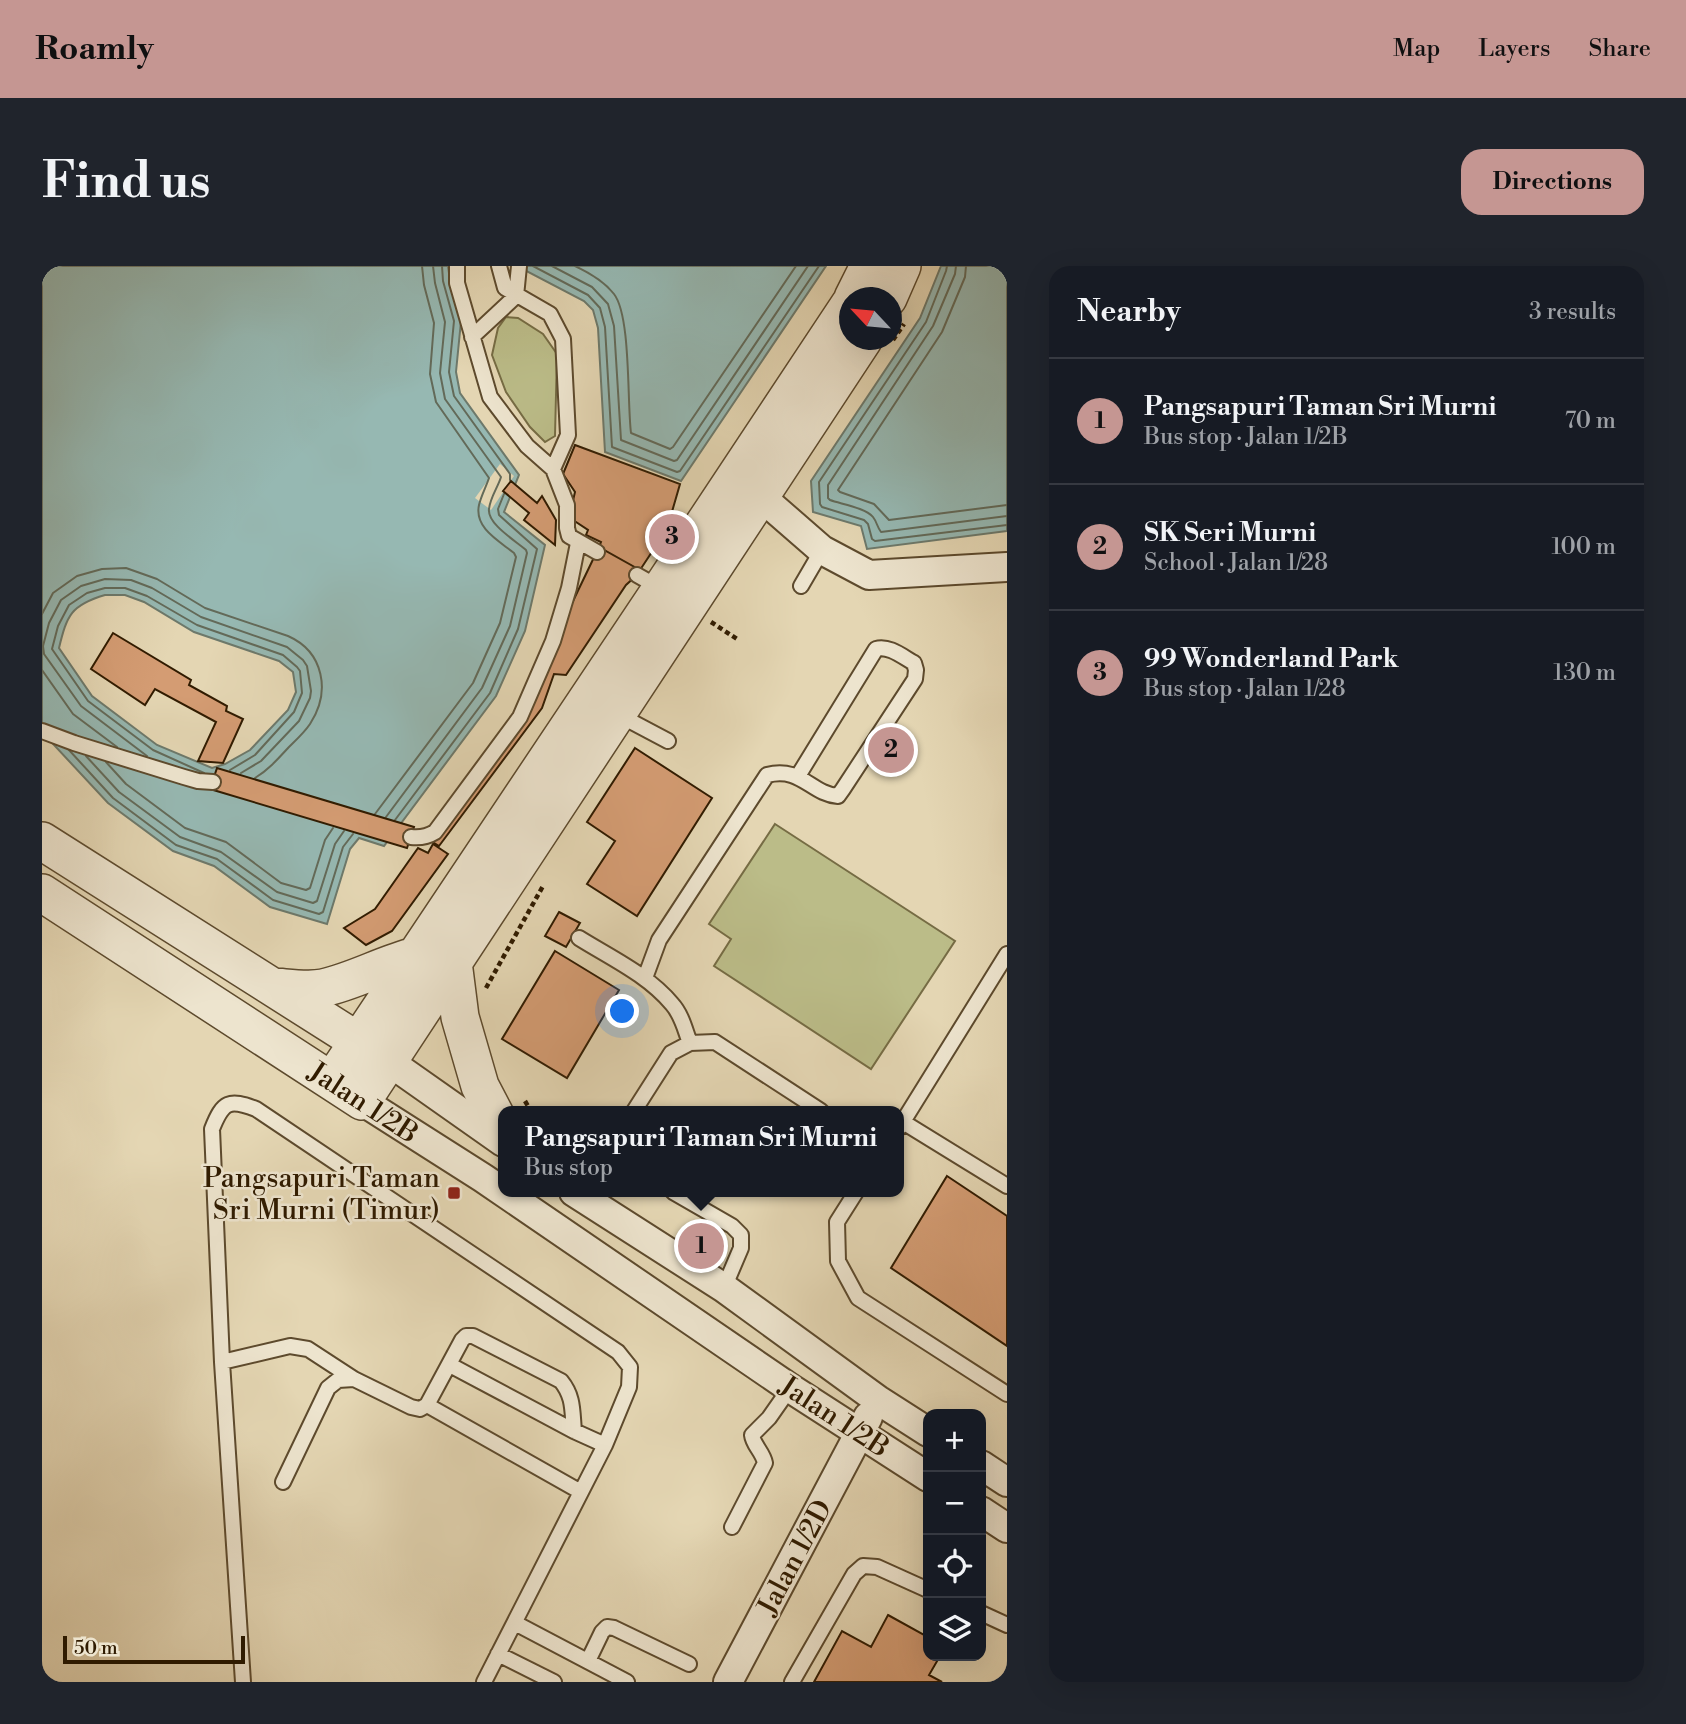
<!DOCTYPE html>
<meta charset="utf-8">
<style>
:root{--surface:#171b24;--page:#20242c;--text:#f1f3f6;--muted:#9ea1a6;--line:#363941;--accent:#c59692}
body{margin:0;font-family:"Libre Bodoni",serif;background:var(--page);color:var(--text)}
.controls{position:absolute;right:21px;bottom:21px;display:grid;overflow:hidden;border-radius:14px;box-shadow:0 7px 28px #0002}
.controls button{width:63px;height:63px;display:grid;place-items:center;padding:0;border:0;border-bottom:2px solid var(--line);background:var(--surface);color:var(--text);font:35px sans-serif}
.compass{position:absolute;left:797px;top:21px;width:63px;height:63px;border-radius:50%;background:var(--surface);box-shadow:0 7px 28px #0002;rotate:296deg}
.scale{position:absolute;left:21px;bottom:18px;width:182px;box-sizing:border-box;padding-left:7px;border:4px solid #301b00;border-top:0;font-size:19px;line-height:24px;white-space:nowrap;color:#301b00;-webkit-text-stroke:5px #ede4ce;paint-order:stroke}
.you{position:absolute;left:581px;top:746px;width:24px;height:24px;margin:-18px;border:5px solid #fff;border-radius:50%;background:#1a73e8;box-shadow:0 0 0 10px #1a73e833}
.badge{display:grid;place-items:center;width:46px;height:46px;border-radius:50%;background:var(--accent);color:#111;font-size:23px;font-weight:700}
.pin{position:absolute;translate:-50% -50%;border:4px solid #fff;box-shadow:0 2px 7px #0006}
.popup{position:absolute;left:456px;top:840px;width:406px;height:91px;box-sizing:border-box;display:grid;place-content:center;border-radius:14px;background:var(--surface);filter:drop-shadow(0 2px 5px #0005);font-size:23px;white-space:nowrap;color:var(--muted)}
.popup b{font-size:26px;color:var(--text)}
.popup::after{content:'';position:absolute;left:50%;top:100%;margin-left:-14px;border:14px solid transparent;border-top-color:var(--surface)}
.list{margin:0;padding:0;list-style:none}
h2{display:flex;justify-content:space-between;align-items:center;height:91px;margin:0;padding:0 28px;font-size:30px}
h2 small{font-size:23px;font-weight:400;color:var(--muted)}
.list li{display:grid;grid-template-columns:46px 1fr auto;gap:21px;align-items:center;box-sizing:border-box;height:126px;padding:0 28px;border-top:2px solid var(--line)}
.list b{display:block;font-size:26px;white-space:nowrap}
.list p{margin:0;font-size:23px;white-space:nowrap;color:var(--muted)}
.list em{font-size:23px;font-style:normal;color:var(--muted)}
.icon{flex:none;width:38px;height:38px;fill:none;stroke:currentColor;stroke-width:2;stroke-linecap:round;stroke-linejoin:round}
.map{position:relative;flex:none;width:965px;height:1416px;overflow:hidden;border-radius:21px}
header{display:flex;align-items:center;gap:42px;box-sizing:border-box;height:98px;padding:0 35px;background:var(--accent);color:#111}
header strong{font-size:33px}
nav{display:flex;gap:38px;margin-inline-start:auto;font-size:24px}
.intro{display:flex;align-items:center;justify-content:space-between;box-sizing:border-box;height:168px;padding:0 42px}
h1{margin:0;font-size:49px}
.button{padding:18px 32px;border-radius:21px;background:var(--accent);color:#111;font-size:24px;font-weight:700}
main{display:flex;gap:42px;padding:0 42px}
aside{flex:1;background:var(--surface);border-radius:21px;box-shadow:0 7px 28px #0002}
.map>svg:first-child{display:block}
.green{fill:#bbbc88;stroke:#766c44;stroke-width:2}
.water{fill:#96b8b2;stroke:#6d796b;stroke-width:2;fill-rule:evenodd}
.pier{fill:#e4d6b3}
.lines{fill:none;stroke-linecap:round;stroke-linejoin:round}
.shore{stroke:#636a59;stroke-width:2}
.building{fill:#d49c73;stroke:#301b00;stroke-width:2}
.service-casing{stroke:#5d4a2d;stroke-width:18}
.minor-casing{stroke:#5d4a2d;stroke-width:32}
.tertiary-casing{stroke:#5d4a2d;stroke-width:40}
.path{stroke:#301b00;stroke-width:4.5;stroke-dasharray:5 3.5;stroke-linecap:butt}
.service{stroke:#ede4ce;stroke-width:14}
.minor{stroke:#ede4ce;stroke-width:28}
.tertiary{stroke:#ede4ce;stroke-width:37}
.poi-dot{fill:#8f2418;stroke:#ede4ce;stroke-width:2.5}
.labels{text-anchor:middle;stroke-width:5;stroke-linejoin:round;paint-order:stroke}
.street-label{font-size:28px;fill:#301b00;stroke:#ede4ce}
.poi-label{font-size:28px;fill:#301b00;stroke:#ede4ce;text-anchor:end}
</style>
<header>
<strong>Roamly</strong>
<nav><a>Map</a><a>Layers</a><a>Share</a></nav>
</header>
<div class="intro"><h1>Find us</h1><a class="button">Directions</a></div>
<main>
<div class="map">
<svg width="965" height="1416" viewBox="0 0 965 1416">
<rect width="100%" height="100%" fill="#e4d6b3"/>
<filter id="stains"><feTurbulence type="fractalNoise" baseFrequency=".00286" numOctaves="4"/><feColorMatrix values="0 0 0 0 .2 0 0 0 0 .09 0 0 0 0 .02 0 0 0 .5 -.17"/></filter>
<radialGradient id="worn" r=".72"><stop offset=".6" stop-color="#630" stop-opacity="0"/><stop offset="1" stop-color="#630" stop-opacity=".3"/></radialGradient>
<path class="green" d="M464,51L476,52L501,68L515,88L513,170L503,176L488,161L464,126L450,89L456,62Z
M733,558L913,675L829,803L672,700L689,673L667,658Z"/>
<path class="water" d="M0,0H406L408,14L419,55L414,106L418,127L477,209L462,246L503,279L483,365L454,430L342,580L317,572L308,583L285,658L228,641L172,600L131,585L66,537L0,466ZM63,329H83L102,336L152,366L237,395L251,406L254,426L246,444L208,484L183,498L170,502L115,479L50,430L17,382C25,349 29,339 63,329Z
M475,0H784L639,215L563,186L556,62L551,44L542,35Z
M899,0H961L965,3V265L825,283L819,260L771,246L769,215L878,52Z"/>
<path class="pier" d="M458,198L472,210L449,244L433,232Z"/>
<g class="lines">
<path class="shore" d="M400,0L401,15L412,55L407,106L412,130L468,208V214
M491,0L546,29L558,42L563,61L570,181L635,206L638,205L777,0
M510,0L550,21L566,38L572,60L579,174L632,195L635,194L766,0
M533,0C548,7 562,15 572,28C589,50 585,135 589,167L628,183L631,181L754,0
M905,0L904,5L884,56L777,216L778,238L780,241L822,254L826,258L830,273L833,275L965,259
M914,0L913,8L891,60L786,219V232L788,234C799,238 824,242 831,251C835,256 835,261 839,266L965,250
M924,0L923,11L900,66L796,224L798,226L832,238L847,254L965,239
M0,348L11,327L35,310L60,303L84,302L115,313L163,342L246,370C282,386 289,426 268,458C262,467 253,475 246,482C235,494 226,504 213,512
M0,404L31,448L75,481
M27,484L71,532L134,579L175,593L231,634L277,648L281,646L301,581L311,568
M44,490L77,526L138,571L179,586L235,626L271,637L275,635L293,578L302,565
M105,490L39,440L2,388L1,380L7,357L19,334L39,320L63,313L89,314L110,322L159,351L245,381L261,394L265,400L269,425L268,432L257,455L219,495L199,507
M64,496L84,518L143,562L184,576L239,617L264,624L268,622L283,574L291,562
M162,507L111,484L46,435L10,383L16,360L27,339L45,327L63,322H83L105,330L155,359L241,389L255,401L258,405L260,427L252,446L213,489L188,504
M333,548L431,417L458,357L474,291L472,287C457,275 432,262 437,239C439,230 444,221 447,212L394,136L388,108L392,57L382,19L380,0
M344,551L440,422L468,360L485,287L484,284C474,275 445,258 447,243C448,232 456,221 459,211L403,133L398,107L403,56L393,17L391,0
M353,554L448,427L476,363L495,283L457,249L456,243L462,228"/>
</g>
<path class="building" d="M533,179L638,218L625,263L598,304L557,281L559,276L544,269L546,264L531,254L530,239L533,226L521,208Z
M469,215L495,237L500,230L514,254L513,279L482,254L487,247L461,225Z
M557,281L598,304L595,309L584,319L524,409L512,408L500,442L397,580L389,575L488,441L519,360Z
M71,367L149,414L147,419L185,440L184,445L201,453L181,497L156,495L174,456L113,423L103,439L49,403Z
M593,482L670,532L595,650L545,618L573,575L545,556Z
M175,502L372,561L365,582L168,523Z
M391,578L406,588L350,665L324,679L302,662L333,643L376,582L386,587Z
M517,646L538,657L524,681L503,670Z
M513,685L577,724L525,812L460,773Z
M905,910L965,950V1080L849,1002Z
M846,1349L886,1371V1390H898L887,1409L900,1416H772L800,1365L829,1381Z"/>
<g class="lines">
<defs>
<path id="service" d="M415,0V17L448,131L485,180L511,203L525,239V262L527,270L555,286
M457,0L463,22L508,48L521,73L526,169L511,203
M430,71L474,30L477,0
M595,309L618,322
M759,320L780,284
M575,448L626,475
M0,465L32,477L142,511L156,515L171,516
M369,571C378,572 385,571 393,566L478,451L511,375L527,322L536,277
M537,672C569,692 606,709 630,738C640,749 643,764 648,777
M603,712L617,674L725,509C759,500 769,528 796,530L801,523L873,413L874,404L872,397C861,391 847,379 834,383L756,510
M592,845L629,787L648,777L673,776L779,845
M861,856L965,920
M857,862L965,688
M631,926L690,960L699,969V982L682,1022
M814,926L795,956L796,995L816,1032L965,1128
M180,1096L248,1080L266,1083L312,1113
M408,1099L532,1165L563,1179
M385,1139L539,1226
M241,1216L286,1122L296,1114L312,1113L369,1141L378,1143L385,1139L420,1074L424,1070H431L519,1115C532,1131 530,1145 532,1165
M690,1261L723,1197C721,1186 711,1179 710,1169L727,1152L748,1122
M939,1347L965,1359
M473,1357L585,1416
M456,1388L512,1416
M546,1395L560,1366L565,1361L572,1362L647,1398
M201,1416L180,1096L170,863C181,835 187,833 214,843L576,1086L588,1101L587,1121L563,1179L442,1416
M750,1416L812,1308L821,1300L835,1301L886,1324"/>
<path id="minor" d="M718,230L780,284L827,309L965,301
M346,795L461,876
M320,835L441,912L748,1122L886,1211
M532,926L682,1022L836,1134L886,1166
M939,1199L965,1216
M939,1245L965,1262
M686,1416L826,1151"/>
<path id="tertiary" d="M811,32L827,0
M846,32L860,0
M0,575L336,788
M0,627L320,835L821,74
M411,696L418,751L438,820L461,864
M232,721C247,722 266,725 281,722C313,715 342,698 374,690
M290,815L619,323L808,38"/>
</defs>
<use href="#service" class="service-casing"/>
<use href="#minor" class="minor-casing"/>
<use href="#tertiary" class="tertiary-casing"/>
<path class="path" d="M851,74L862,58
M669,356L695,373
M444,722L501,620
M483,835L489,845"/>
<use href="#service" class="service"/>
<use href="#minor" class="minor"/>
<use href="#tertiary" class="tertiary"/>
</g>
<rect class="poi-dot" x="405" y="920" width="14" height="14" rx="3.5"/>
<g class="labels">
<g class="street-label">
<text transform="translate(322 836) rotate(33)" y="10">Jalan 1/2B</text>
<text transform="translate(793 1150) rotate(33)" y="10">Jalan 1/2B</text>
<text transform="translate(752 1291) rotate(-62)" y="10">Jalan 1/2D</text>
</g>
<g class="poi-label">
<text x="398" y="921">Pangsapuri Taman<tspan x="398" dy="32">Sri Murni (Timur)</tspan></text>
</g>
</g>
<rect width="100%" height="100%" filter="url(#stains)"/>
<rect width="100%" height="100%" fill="url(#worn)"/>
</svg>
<div class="controls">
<button>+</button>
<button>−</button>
<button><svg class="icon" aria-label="locate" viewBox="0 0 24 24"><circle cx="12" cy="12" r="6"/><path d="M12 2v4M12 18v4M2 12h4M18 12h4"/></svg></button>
<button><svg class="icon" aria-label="layers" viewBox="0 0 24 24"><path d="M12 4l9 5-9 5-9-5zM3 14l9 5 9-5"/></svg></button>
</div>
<svg class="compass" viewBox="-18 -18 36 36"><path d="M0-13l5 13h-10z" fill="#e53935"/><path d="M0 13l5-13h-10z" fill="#9ea1a6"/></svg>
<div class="scale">50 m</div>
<div class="you"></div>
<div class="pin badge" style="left:659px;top:980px">1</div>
<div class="popup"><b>Pangsapuri Taman Sri Murni</b>Bus stop</div>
<div class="pin badge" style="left:849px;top:484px">2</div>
<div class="pin badge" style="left:630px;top:271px">3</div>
</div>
<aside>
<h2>Nearby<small>3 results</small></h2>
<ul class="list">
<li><span class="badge">1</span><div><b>Pangsapuri Taman Sri Murni</b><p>Bus stop · Jalan 1/2B</p></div><em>70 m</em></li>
<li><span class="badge">2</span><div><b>SK Seri Murni</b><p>School · Jalan 1/28</p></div><em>100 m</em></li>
<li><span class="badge">3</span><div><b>99 Wonderland Park</b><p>Bus stop · Jalan 1/28</p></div><em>130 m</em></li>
</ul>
</aside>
</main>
